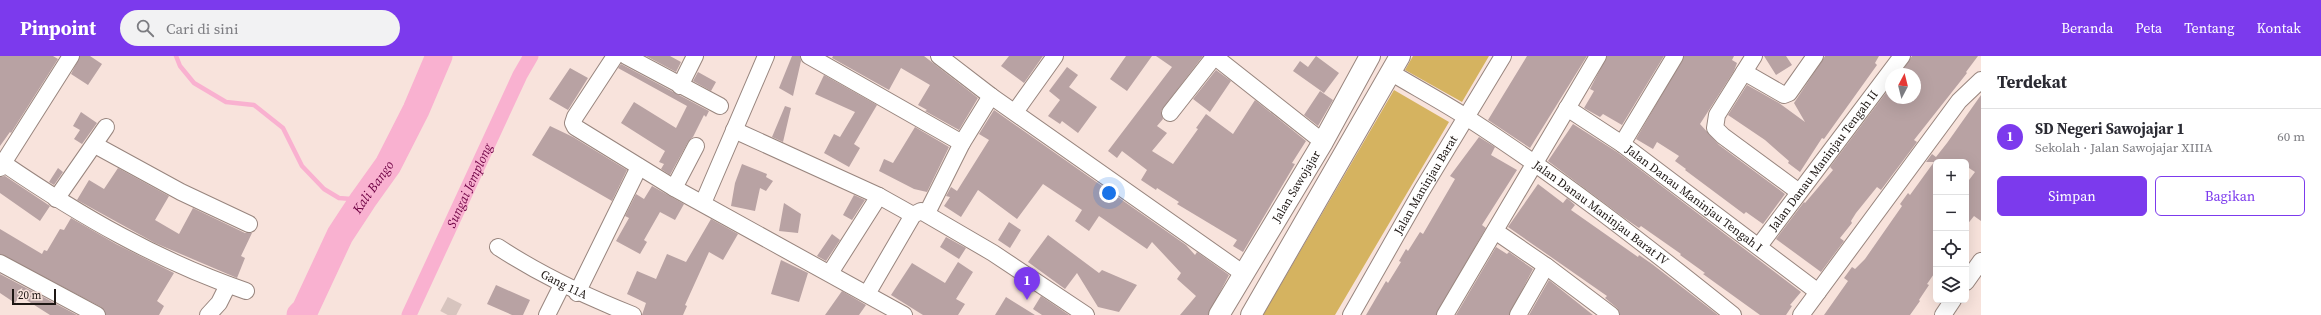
<!DOCTYPE html>
<html lang="id">
<meta charset="utf-8">
<style>
:root{--surface:#fff;--page:#f2f2f3;--text:#2b2b33;--muted:#7c7c81;--line:#e1e1e2;--accent:#7c3aed}
body{margin:0;font-family:"Source Serif 4",serif;background:var(--page);color:var(--text)}
.controls{position:absolute;right:12px;bottom:12px;display:grid;overflow:hidden;border-radius:6px;box-shadow:0 4px 16px #0002}
.controls button{width:36px;height:36px;display:grid;place-items:center;padding:0;border:0;border-bottom:1px solid var(--line);background:var(--surface);color:var(--text);font:20px sans-serif}
.compass{position:absolute;left:1885px;top:12px;width:36px;height:36px;border-radius:50%;background:var(--surface);box-shadow:0 4px 16px #0002;rotate:7deg}
.scale{position:absolute;left:12px;bottom:10px;width:44px;box-sizing:border-box;padding-left:4px;border:2px solid #1e1714;border-top:0;font-size:11px;line-height:14px;white-space:nowrap;color:#1e1714;-webkit-text-stroke:3px #f8e3dc;paint-order:stroke}
.you{position:absolute;left:1109px;top:137px;width:14px;height:14px;margin:-10px;border:3px solid #fff;border-radius:50%;background:#1a73e8;box-shadow:0 0 0 6px #1a73e833}
.badge{display:grid;place-items:center;width:26px;height:26px;border-radius:50%;background:var(--accent);color:#fff;font-size:13px;font-weight:700}
.pin{position:absolute;translate:-50% -33px;filter:drop-shadow(0 1px 2px #0008)}
.pin::after{content:'';position:absolute;top:21px;width:14px;height:12px;background:inherit;clip-path:polygon(0 0,100% 0,50% 100%)}
.list{margin:0;padding:0;list-style:none}
h2{display:flex;justify-content:space-between;align-items:center;height:52px;margin:0;padding:0 16px;font-size:17px}
h2 small{font-size:13px;font-weight:400;color:var(--muted)}
.list li{display:grid;grid-template-columns:26px 1fr auto;gap:12px;align-items:center;box-sizing:border-box;height:56px;padding:0 16px;border-top:1px solid var(--line)}
.list b{display:block;font-size:15px;white-space:nowrap}
.list p{margin:0;font-size:13px;white-space:nowrap;color:var(--muted)}
.list em{font-size:13px;font-style:normal;color:var(--muted)}
.actions{display:flex;gap:8px;padding:12px 16px}
.actions a{flex:1;padding:9px 0;border:1px solid var(--accent);border-radius:6px;text-align:center;font-size:14px;color:var(--accent)}
.actions .main{background:var(--accent);color:#fff}
.icon{flex:none;width:22px;height:22px;fill:none;stroke:currentColor;stroke-width:2;stroke-linecap:round;stroke-linejoin:round}
.map{position:relative;flex:none;width:1981px;height:259px;overflow:hidden}
header{display:flex;align-items:center;gap:24px;box-sizing:border-box;height:56px;padding:0 20px;background:var(--accent);color:#fff}
header strong{font-size:19px}
nav{display:flex;gap:22px;margin-inline-start:auto;font-size:14px}
.search{width:280px;height:36px;background:var(--page);display:flex;align-items:center;gap:10px;box-sizing:border-box;padding:0 14px;border-radius:22px;color:var(--muted);font-size:15px}
main{display:flex}
aside{flex:1;background:var(--surface)}
.map>svg:first-child{display:block}
.green{fill:#d5b360}
.lines{fill:none;stroke-linecap:round;stroke-linejoin:round}
.stream{stroke:#f9b1d0;stroke-width:4.5}
.canal{stroke:#f9b1d0;stroke-width:15}
.river{stroke:#f9b1d0;stroke-width:27}
.building{fill:#b8a2a3}
.minor-tunnel{stroke:#d7c4be;stroke-width:16;stroke-dasharray:16 8;stroke-linecap:butt}
.minor-casing{stroke:#98857e;stroke-width:18}
.major-casing{stroke:#98857e;stroke-width:22}
.minor{stroke:#fff;stroke-width:16}
.major{stroke:#fff;stroke-width:20}
.labels{text-anchor:middle;stroke-width:3.5;stroke-linejoin:round;paint-order:stroke}
.street-label{font-size:12px;fill:#1e1714;stroke:#f8e3dc}
.water-label{font-size:13px;font-style:italic;fill:#6f0345;stroke:#f8e3dc}
</style>
<header>
<strong>Pinpoint</strong>
<div class="search"><svg class="icon" aria-label="search" viewBox="0 0 24 24"><circle cx="10" cy="10" r="6"/><path d="M15 15l6 6"/></svg>Cari di sini</div>
<nav><a>Beranda</a><a>Peta</a><a>Tentang</a><a>Kontak</a></nav>
</header>
<main>
<div class="map">
<svg width="1981" height="259" viewBox="0 0 1981 259">
<rect width="100%" height="100%" fill="#f8e3dc"/>
<path class="green" d="M1413,0H1489L1462,46L1405,14Z
M1394,34L1449,66L1335,259H1263Z"/>
<g class="lines">
<path class="stream" d="M176,0L180,10L194,27L226,46L254,49L283,72L302,110L324,133L339,142L363,144"/>
<path class="canal" id="s1" d="M409,259L520,19L531,0"/>
<path class="river" id="s2" d="M300,259L305,254L340,179L363,144L388,109L416,54L439,0"/>
</g>
<path class="building" d="M0,0H53L58,3L11,77L10,76L0,90Z
M80,0H90L102,8L88,29L71,18Z
M646,0H670L681,6L676,16Z
M792,0H800L801,5L793,40L779,32Z
M833,0H924L978,42L959,74L925,55L927,54L918,49L930,29L901,12L889,34L832,2Z
M1009,0H1043L1024,27L1001,10Z
M1126,0H1152L1127,35L1110,23Z
M1156,0H1203L1161,55L1163,63L1157,70L1167,77L1152,95L1173,108L1198,73L1196,72L1206,58L1233,78L1255,44L1306,85L1292,107L1295,108L1243,196L1233,190L1237,184L1177,148L1179,146L1157,132L1156,134L1141,124L1147,114L1122,95L1117,102L1108,95L1172,11Z
M1316,0L1339,17L1324,37L1293,15L1300,5L1308,11Z
M1527,0H1587L1530,92L1488,64Z
M1607,0H1664L1622,69L1603,58L1600,61L1584,52L1594,35L1590,33Z
M1684,0H1734L1732,4L1737,7L1734,15L1700,68L1719,89L1785,138L1763,168L1746,156L1744,158L1685,114L1686,113L1675,105L1679,100L1657,86L1653,93L1636,83Z
M1764,0H1786L1792,9L1776,19Z
M1825,0H1879L1875,7L1877,9L1834,69L1824,83L1822,82L1800,116L1788,107L1789,105L1765,84L1728,59L1747,29L1779,47L1805,66L1794,47Z
M1912,0H1978L1966,16L1967,17L1914,84L1917,86L1881,134L1877,131L1856,157L1851,165L1852,167L1840,182L1844,185L1821,216L1776,183L1804,146L1805,147L1833,114L1830,111L1891,30V42H1915V18H1900Z
M621,8L709,55L706,61L704,59L693,81L688,86L670,119L661,113L664,108L659,106L665,95L621,67L634,46L676,72L687,50L618,12Z
M1067,11L1078,19L1069,31L1097,51L1078,77L1062,65L1060,68L1048,60L1060,44L1049,35Z
M570,12L588,22L568,54L549,43Z
M1216,14L1231,25L1210,56L1193,43Z
M698,16L716,26L711,35L693,25Z
M824,19L877,49L854,88L860,92L849,111L824,97L834,78L840,81L855,56L815,38Z
M1320,35L1333,44L1318,70L1304,59Z
M1981,39V165L1974,160L1966,170V128L1975,116L1966,110V106H1936V215L1927,228L1929,229L1919,244L1920,245L1910,259H1824L1848,225L1844,222L1852,211L1855,213L1865,203L1902,150L1900,148L1908,137L1910,139L1934,106H1926L1932,98L1936,101L1947,87Z
M785,50L791,52L783,86L772,81Z
M994,54L1186,189L1195,199L1197,196L1229,219L1208,259H1180L1196,240L1177,223L1181,217L1152,186L1147,193L1099,160L1089,175L1075,165L1082,154L1043,128L1017,163L978,134L961,161L944,150L950,141L946,140L951,131L957,135L989,84L979,78Z
M81,56L97,67L82,88L74,83L80,74L73,70Z
M1573,68L1617,96L1801,236L1790,249L1792,250L1786,259H1760L1703,218L1705,217L1680,199L1681,198L1641,170L1639,172L1623,161L1548,105Z
M550,70L573,81L627,114L612,145L532,99Z
M915,71L949,91L927,136L914,133L879,115L884,103L893,107Z
M1479,81L1495,91L1491,99L1517,114L1482,169L1486,172L1436,259H1366L1386,225L1388,227L1401,206L1399,205L1406,193L1408,195L1420,176L1423,178L1455,123L1450,120Z
M742,108L767,118L766,121L773,125L766,135L760,132L755,155L731,150L735,127Z
M58,112L63,116L54,129L49,126Z
M118,112L169,140L155,164L179,178L193,152L245,177H252L241,200L245,202L237,222L155,187L77,144L89,124L104,133Z
M5,120L50,150L40,165L0,137V121Z
M1538,128L1563,147L1567,142L1575,149L1571,154L1638,201L1639,199L1652,208L1718,259H1620L1617,252L1605,242L1607,240L1508,171Z
M652,130L684,148L675,164L660,156L644,184L647,186L640,198L616,185L629,162L625,160L636,138L644,143Z
M854,139L865,144L852,164L843,159Z
M784,147L801,158L798,177L779,175Z
M71,162L116,188L174,217L157,245L164,250L159,259H106L101,251L0,198V173L42,198L44,194L47,195L60,173L64,174Z
M711,163L738,178L723,204L709,196L685,249L687,250L683,259H642L646,247L627,238L637,215L656,223L667,198L686,206Z
M1009,166L1021,174L1010,192L998,184Z
M832,178L840,184L826,205L817,200Z
M1048,179L1099,217L1102,214L1137,229L1119,256L1098,251L1077,217L1065,233L1028,206Z
M946,181L966,192L959,203L940,191Z
M1496,191L1507,198L1509,196L1533,213L1509,259H1456Z
M781,204L808,217L799,246L771,238Z
M958,206L973,216L956,243L965,248L958,259H923L891,239L912,207L945,227Z
M0,218L77,259H50L20,240L15,247L0,237Z
M1549,224L1593,259H1595H1529Z
M496,229L530,244L523,259H512L487,248Z
M842,235L866,249L859,259H825Z
M1041,240L1069,259H1042L1033,253Z
M1006,241L1035,259H995Z"/>
<g class="lines">
<path class="minor-tunnel" d="M444,248L465,259"/>
<defs>
<g id="minor">
<path d="M615,0L575,61L573,67L575,71L674,132L904,259"/>
<path d="M626,0L720,50"/>
<path d="M809,0L962,87"/>
<path d="M939,0L991,40L1244,218"/>
<path d="M1214,0L1323,86"/>
<path d="M1754,0L1717,59L1715,72L1723,80L1799,136"/>
<path id="s3" d="M1390,16C1415,31 1441,45 1466,61C1559,121 1647,190 1733,259"/>
<path d="M1744,16L1784,39L1789,37L1815,0"/>
<path d="M680,30L695,0"/>
<path id="s4" d="M1567,52L1622,88L1818,236"/>
<path d="M1015,56L1055,0"/>
<path d="M1170,57L1214,1"/>
<path d="M734,74L879,140L913,159"/>
<path d="M1622,88L1675,0"/>
<path d="M95,89L181,136L249,168"/>
<path d="M3,107C79,159 158,205 246,235"/>
<path d="M0,112L71,0"/>
<path d="M674,132L696,90"/>
<path d="M56,143L106,71"/>
<path d="M703,147L766,0"/>
<path d="M927,157L962,87L991,40"/>
<path d="M1495,175L1546,210L1611,259"/>
<path id="s5" d="M1759,190L1902,0"/>
<path id="s6" d="M498,191C542,220 585,240 633,259"/>
<path d="M0,207L97,259"/>
<path d="M830,217L879,140"/>
<path d="M1966,226L1981,205"/>
<path d="M577,237L639,111"/>
<path d="M867,238L913,159L921,155L993,197L1086,259"/>
<path d="M208,259L219,247L228,229"/>
<path d="M547,259L562,229"/>
<path id="s7" d="M1351,259L1422,134L1503,0"/>
<path d="M1445,259L1598,0"/>
<path d="M1518,259L1546,210"/>
<path d="M1801,259L1959,45L1981,24"/>
<path d="M1943,259L1953,244"/>
</g>
<g id="major">
<path id="s8" d="M1219,259L1323,86L1370,0"/>
<path d="M1251,259L1400,0"/>
</g>
</defs>
<use href="#minor" class="minor-casing"/>
<use href="#major" class="major-casing"/>
<use href="#minor" class="minor"/>
<use href="#major" class="major"/>
</g>
<g class="labels">
<g class="street-label">
<text dy="4" stroke="none"><textPath href="#s5" startOffset="107">Jalan Danau Maninjau Tengah II</textPath></text>
<text dy="4" stroke="none"><textPath href="#s7" startOffset="150">Jalan Maninjau Barat</textPath></text>
<text dy="4" stroke="none"><textPath href="#s8" startOffset="150">Jalan Sawojajar</textPath></text>
<text dy="4" stroke="none"><textPath href="#s4" startOffset="156">Jalan Danau Maninjau Tengah I</textPath></text>
<text dy="4" stroke="none"><textPath href="#s3" startOffset="254">Jalan Danau Maninjau Barat IV</textPath></text>
<text dy="4" stroke="none"><textPath href="#s6" startOffset="76">Gang 11A</textPath></text>
</g>
<g class="water-label">
<text dy="5" stroke="none"><textPath href="#s1" startOffset="143">Sungai Jemplong</textPath></text>
<text dy="5" stroke="none"><textPath href="#s2" startOffset="148">Kali Bango</textPath></text>
</g>
</g>
</svg>
<div class="controls">
<button>+</button>
<button>−</button>
<button><svg class="icon" aria-label="locate" viewBox="0 0 24 24"><circle cx="12" cy="12" r="6"/><path d="M12 2v4M12 18v4M2 12h4M18 12h4"/></svg></button>
<button><svg class="icon" aria-label="layers" viewBox="0 0 24 24"><path d="M12 4l9 5-9 5-9-5zM3 14l9 5 9-5"/></svg></button>
</div>
<svg class="compass" viewBox="-18 -18 36 36"><path d="M0-13l5 13h-10z" fill="#e53935"/><path d="M0 13l5-13h-10z" fill="#7c7c81"/></svg>
<div class="scale">20 m</div>
<div class="you"></div>
<div class="pin badge" style="left:1027px;top:244px">1</div>
</div>
<aside>
<h2>Terdekat<small></small></h2>
<ul class="list">
<li><span class="badge">1</span><div><b>SD Negeri Sawojajar 1</b><p>Sekolah · Jalan Sawojajar XIIIA</p></div><em>60 m</em></li>
</ul>
<div class="actions"><a class="main">Simpan</a><a>Bagikan</a></div>
</aside>
</main>
